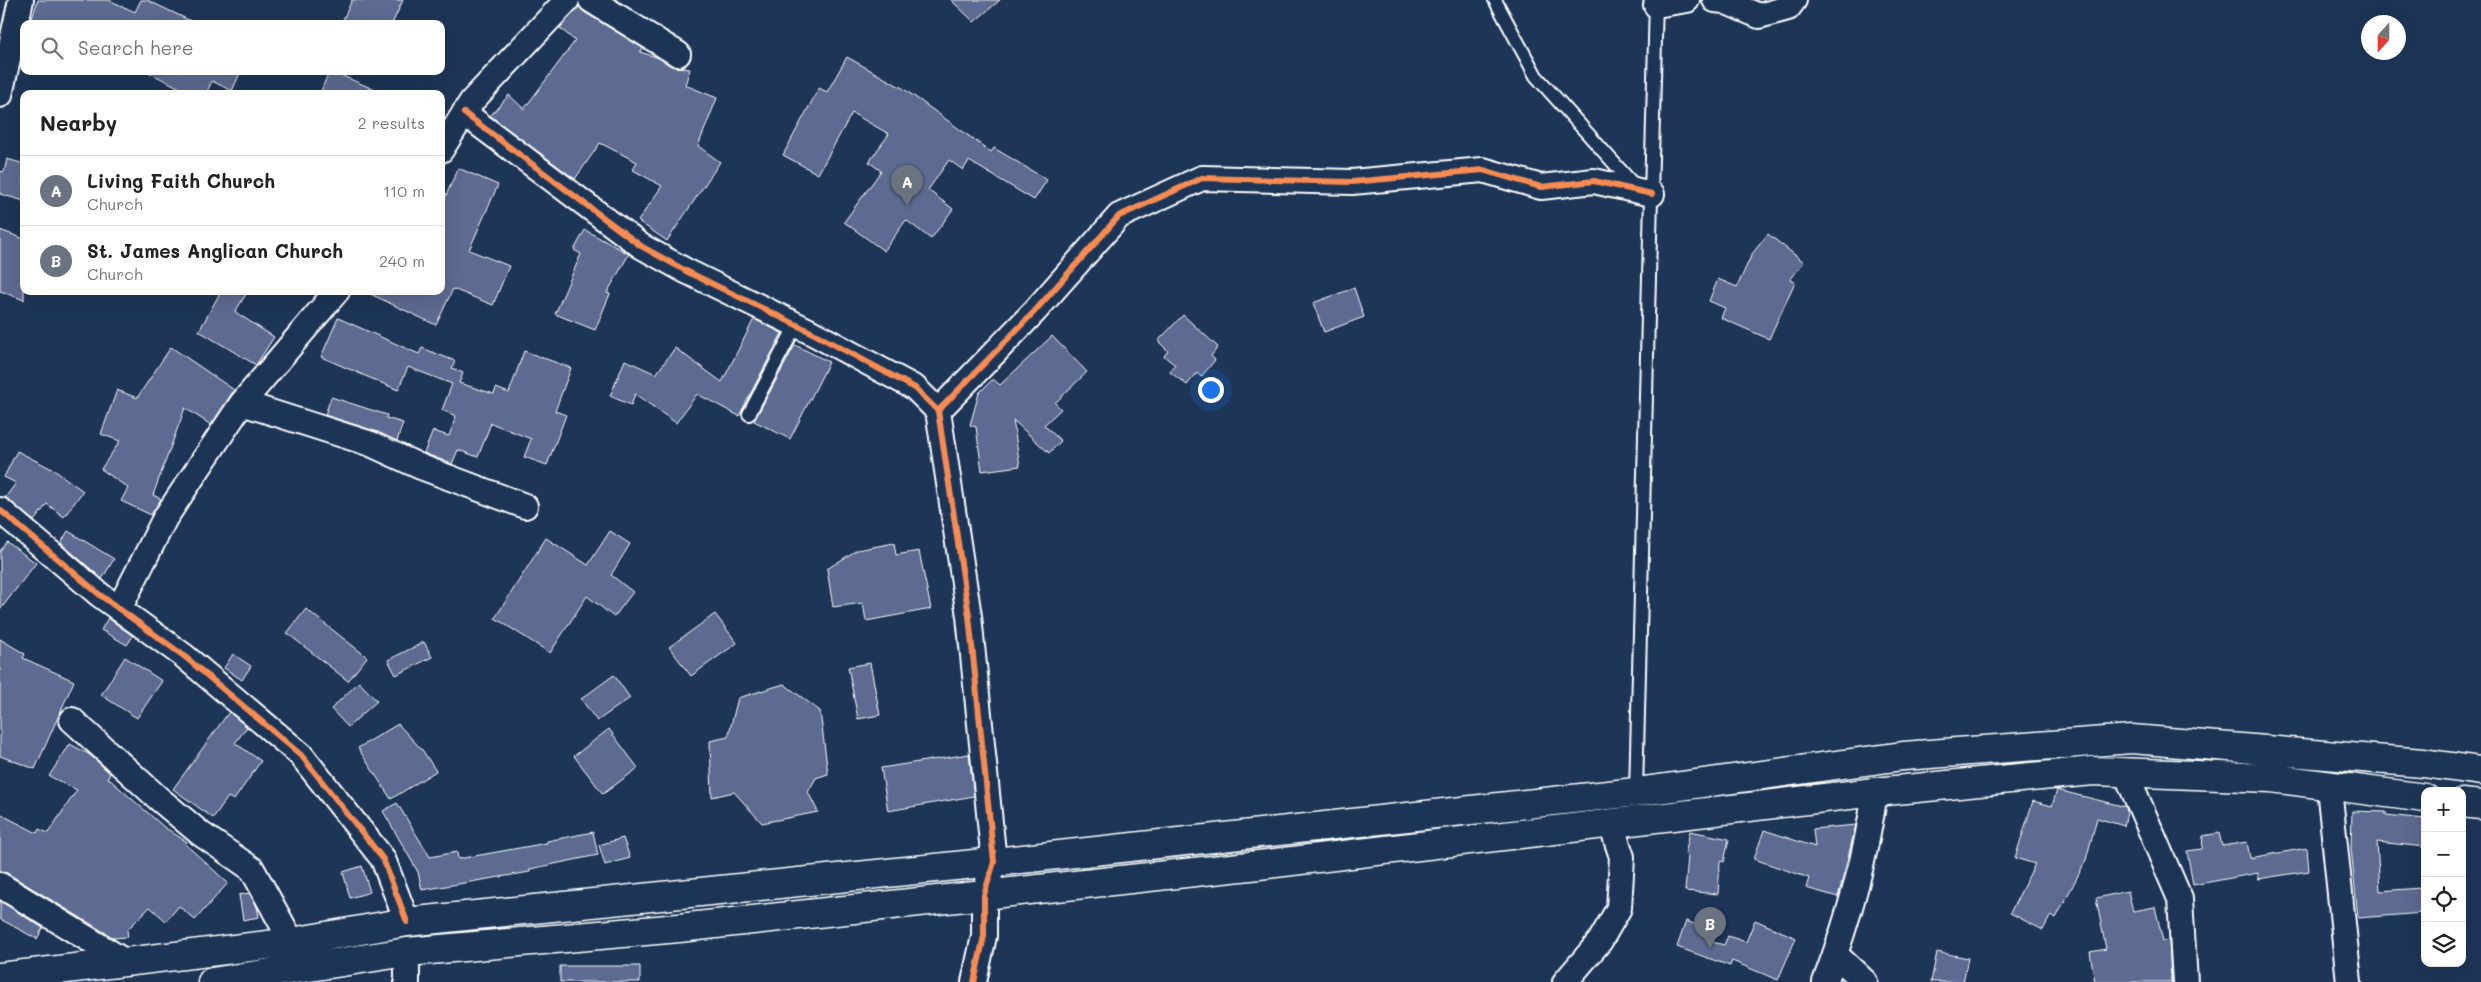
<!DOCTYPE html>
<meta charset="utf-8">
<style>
:root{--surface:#fff;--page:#f6f6f6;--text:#222;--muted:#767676;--line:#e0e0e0;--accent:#1a73e8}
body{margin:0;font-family:Mali,sans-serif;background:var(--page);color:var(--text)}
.controls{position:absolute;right:15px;bottom:15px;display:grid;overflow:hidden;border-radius:10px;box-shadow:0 5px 20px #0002}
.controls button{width:45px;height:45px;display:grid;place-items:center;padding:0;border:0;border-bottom:1px solid var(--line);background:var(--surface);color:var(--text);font:25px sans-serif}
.compass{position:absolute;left:2361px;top:15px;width:45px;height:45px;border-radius:50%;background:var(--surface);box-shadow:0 5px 20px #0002;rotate:201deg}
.you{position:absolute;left:1210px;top:389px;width:18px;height:18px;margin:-12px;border:4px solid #fff;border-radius:50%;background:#1a73e8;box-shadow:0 0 0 8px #1a73e833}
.badge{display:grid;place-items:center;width:32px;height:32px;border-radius:50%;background:var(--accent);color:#fff;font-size:16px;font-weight:700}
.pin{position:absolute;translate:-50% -41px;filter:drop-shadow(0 1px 2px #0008)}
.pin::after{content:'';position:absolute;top:26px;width:18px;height:15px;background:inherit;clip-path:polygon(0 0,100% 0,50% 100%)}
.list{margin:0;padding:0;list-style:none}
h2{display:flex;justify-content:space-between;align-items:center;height:65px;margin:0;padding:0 20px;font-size:21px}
h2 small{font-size:16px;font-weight:400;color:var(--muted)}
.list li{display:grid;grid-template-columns:32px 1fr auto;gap:15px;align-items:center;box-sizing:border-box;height:70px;padding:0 20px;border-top:1px solid var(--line)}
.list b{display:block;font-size:19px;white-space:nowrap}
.list p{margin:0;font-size:16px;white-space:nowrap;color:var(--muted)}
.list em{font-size:16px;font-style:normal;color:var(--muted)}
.icon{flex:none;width:28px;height:28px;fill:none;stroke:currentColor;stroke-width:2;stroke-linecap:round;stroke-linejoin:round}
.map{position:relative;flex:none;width:2481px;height:982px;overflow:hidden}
.search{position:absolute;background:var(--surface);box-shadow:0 5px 20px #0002;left:20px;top:20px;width:425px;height:55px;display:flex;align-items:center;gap:12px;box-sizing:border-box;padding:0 18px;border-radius:10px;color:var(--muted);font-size:19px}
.panel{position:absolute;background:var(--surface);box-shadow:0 5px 20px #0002;left:20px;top:90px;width:425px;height:205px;border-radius:10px}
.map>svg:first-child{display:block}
.building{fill:#5d6a91;stroke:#fff}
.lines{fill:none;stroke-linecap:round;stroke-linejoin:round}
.lane-casing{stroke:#fff;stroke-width:16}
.street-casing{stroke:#fff;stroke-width:28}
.secondary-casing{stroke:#fff;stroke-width:31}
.lane{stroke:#1d3557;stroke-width:12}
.street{stroke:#1d3557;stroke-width:24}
.secondary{stroke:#1d3557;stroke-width:28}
.cycleway-casing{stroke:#1d3557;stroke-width:9}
.cycleway{stroke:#f68b52;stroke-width:6}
</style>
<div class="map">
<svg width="2481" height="982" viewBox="0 0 2481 982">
<rect width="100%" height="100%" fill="#1d3557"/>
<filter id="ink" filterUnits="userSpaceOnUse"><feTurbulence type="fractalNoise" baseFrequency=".02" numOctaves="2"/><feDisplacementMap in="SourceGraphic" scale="10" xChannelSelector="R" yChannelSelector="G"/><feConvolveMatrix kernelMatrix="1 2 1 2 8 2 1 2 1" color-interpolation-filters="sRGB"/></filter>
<g filter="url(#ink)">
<path class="building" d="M38,0H109L135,12L141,0H147L197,24H30Z
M352,0H403L392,24H341Z
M951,0H1000L974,22Z
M579,6L584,12L643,48L640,52L659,58L671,66L690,69L685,85L717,98L698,146L720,162L667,241L638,221L662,186L633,170L637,162L600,143L575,179L490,116L509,95L524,109L575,41L560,28Z
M847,57L904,89L991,152L994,148L1047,180L1034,200L969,161L963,170L949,160L928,190L953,209L931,239L906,220L884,251L844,222L881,171L869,162L889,134L852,113L818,174L783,155L819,88L827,92Z
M146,71H241L232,91L212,81L206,94H192Z
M329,71H331L385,94H320Z
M7,159L24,164V201L0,194V171L4,172Z
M458,168L498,185L469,250L509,266L493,305L453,289L436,325L364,291H441V207Z
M0,230L24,239V300L0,291Z
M585,230L629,254L607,293L610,294L595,330L555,314L581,254L574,250Z
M1768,234L1804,262L1790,280L1795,282L1769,339L1721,318L1725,308L1709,301L1718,279L1737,287L1752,254Z
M1354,288L1364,317L1324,332L1313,303Z
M221,291H248L235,312L274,337L256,365L199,331Z
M1183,315L1218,347L1211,356L1215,360L1201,377L1197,373L1187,385L1170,372L1175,365L1164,356L1168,351L1158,341Z
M338,318L419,354L422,348L455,361L452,368L463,373L459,383L494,394L496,388L509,393L524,351L571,368L555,411L566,415L547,465L524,457L531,439L491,423L478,457L458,450L452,464L424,453L433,431L449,436L456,416L442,410L452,384L408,367L398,390L321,357Z
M754,319L782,333L739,416L697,394L676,423L635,394L631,405L610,396L625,360L656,374L675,348L722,382Z
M1052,336L1087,372L1055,403L1061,409L1044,425L1061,441L1049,453L1013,420L1020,466L982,471L976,427L970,425L979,393L993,379L1000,385Z
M795,345L829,362L790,439L754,421Z
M171,347L234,390L211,425L185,408L153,495L161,499L151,515L121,501L128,488L101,469L120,441L101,434L117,390L137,398Z
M331,397L387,415L386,418L403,423L397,441L375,431L325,415Z
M17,451L54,470L83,491L64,517L47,504L34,521L5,498L16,483L4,477Z
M68,531L114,559L102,579L61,543Z
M610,531L630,544L611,575L633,592L614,617L587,596L550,653L495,618L546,538L588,565Z
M7,542L36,563L0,610V551Z
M894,543L896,555L919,551L931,609L866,621L863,603L833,607L827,569L857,550Z
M306,609L367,657L348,681L287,633Z
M715,614L737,643L691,676L669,647Z
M108,618L133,636L127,645L101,630Z
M0,639L25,654L23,658L74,681L35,769L0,756Z
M424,642L432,657L396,675L388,660Z
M233,654L251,666L242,680L224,668Z
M125,657L162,681L137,718L101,695Z
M870,663L880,715L858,719L848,667Z
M614,675L630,698L597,721L581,699Z
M359,682L377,701L348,727L331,709Z
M784,684L820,711L828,774L816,778L808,792L818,812L762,823L734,792L712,797L710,741L728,737L738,698Z
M229,712L247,727L235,743L261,761L234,800L228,797L213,818L173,789Z
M398,724L423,751L436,771L391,799L358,748Z
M609,729L638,768L603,794L574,756Z
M70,744L90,755L110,773L108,778L164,827L187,842L185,844L228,883L195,920L179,906L166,921L150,907L127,930L128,937L114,938L7,873L0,871V814L37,833L39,829L48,833L77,790L49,776Z
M969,754L974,796L888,811L881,768Z
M2057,790L2126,807L2127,812L2124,826L2097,818L2086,860L2056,918L2051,915L2043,930L2010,913L2035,864L2015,858L2033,801L2052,806Z
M397,803L430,857L457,852L458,859L547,843V841L593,832L598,855L530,869V872L422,890L418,872L383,811Z
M2352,811L2386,812V815L2425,819V847L2377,842L2380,891L2421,888L2423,913L2358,918L2351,848Z
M1856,825L1838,897L1806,888L1809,878L1754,859L1764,830L1815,847L1813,829Z
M1690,831L1729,839L1724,862L1720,861L1718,894L1685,891L1688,856L1685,855Z
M2219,833L2222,846L2247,842L2250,858L2307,848L2309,871L2258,879V873L2193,885L2187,851L2202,849L2203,836Z
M623,838L630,858L605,865L599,845Z
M362,866L370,892L350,898L343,872Z
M2128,891L2133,911L2155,907L2163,941L2169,940L2171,982H2095L2090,952L2106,949L2096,898Z
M249,893L257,907L259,917L243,920L239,895Z
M0,901L43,928L37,939L0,919Z
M1755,920L1796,938L1778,980L1732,961L1730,966L1677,947L1686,921L1711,930L1709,941L1724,945L1728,936L1746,942Z
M1937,952L1968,958L1963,982H1931Z
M560,966H640V982H560Z"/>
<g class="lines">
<defs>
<path id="lane" d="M1495,0L1536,76L1631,182L1638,186
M749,414L796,325
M1636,792L1656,0"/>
<path id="street" d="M591,0L678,54
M1715,0L1724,1L1759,16L1788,8L1794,0
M1656,5L1687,0
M0,95L21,0
M464,113L641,246L686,271L809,331L915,388L938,411L969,616L994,862L984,895V936L974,982
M441,150L472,101L567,0
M242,403L371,444L421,467L525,506
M938,411L1034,312L1119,216L1202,178L1352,182L1483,170L1541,187L1594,181L1652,194
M0,510L100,595L184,656L301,755L383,859L407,922
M119,609L165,518L242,403L337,291
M72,720L158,798L201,834L252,869L300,957
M2125,771L2180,899L2185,982
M2329,787L2349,982
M0,885L124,961
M1835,954L1865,982
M407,982V952
M1565,982L1600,941L1619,908L1622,857L1611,824
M1825,982C1848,921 1866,857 1875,792"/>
<path id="secondary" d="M2462,803L2481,805
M0,977L292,942L407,922L994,862L1636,792L1903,756L2132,739L2423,763L2481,771
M212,982L407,952L679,928L984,895L1259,865L1875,792L2093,771L2271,778L2425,798"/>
</defs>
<use href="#lane" class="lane-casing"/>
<use href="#street" class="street-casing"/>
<use href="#secondary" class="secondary-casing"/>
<use href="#lane" class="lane"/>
<use href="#street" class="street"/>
<use href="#secondary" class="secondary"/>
<defs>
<path id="cycleway" d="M464,113L641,246L686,271L809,331L915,388L938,411L969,616L994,862L984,895V936L974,982
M938,411L1034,312L1119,216L1202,178L1352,182L1483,170L1541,187L1594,181L1652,194
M0,510L100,595L184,656L301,755L383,859L407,922"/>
</defs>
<use href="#cycleway" class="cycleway-casing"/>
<use href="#cycleway" class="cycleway"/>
</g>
</g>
</svg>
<div class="controls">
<button>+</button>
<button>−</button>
<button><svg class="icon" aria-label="locate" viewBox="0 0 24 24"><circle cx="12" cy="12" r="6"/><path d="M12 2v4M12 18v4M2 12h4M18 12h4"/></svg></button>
<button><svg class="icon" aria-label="layers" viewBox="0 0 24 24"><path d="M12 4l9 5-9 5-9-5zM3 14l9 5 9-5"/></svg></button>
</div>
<svg class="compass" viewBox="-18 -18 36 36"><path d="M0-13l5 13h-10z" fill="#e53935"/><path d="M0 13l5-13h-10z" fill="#767676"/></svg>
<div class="you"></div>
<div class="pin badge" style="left:907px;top:206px;background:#6b7280">A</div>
<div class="pin badge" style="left:1710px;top:948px;background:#6b7280">B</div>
<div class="search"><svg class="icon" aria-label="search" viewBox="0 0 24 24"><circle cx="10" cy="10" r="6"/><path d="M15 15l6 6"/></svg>Search here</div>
<section class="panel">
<h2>Nearby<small>2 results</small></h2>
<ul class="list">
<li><span class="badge" style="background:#6b7280">A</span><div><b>Living Faith Church</b><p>Church</p></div><em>110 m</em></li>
<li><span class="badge" style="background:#6b7280">B</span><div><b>St. James Anglican Church</b><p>Church</p></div><em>240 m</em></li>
</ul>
</section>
</div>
